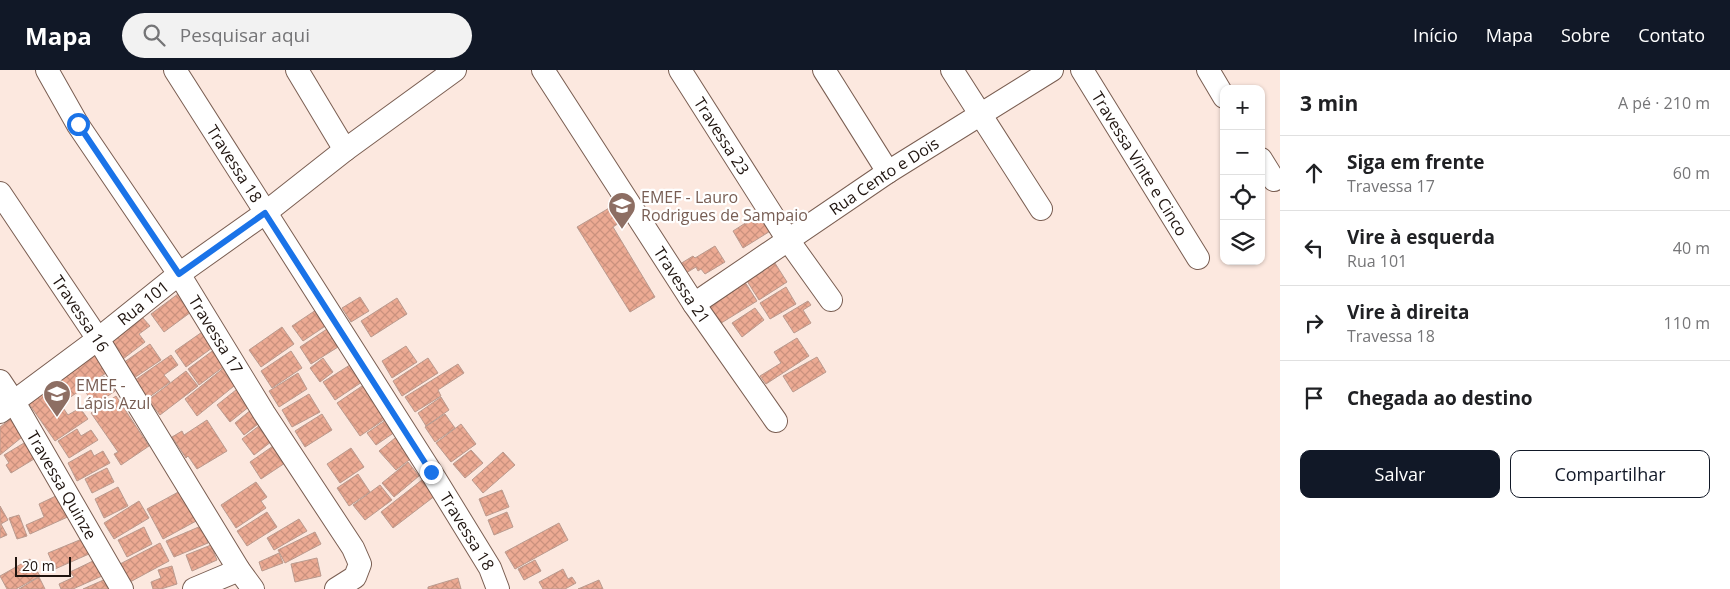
<!DOCTYPE html>
<html lang="pt">
<meta charset="utf-8">
<style>
:root{--surface:#fff;--page:#f2f2f2;--text:#202124;--muted:#757577;--line:#e0e0e0;--accent:#111827}
body{margin:0;font-family:"Open Sans",sans-serif;background:var(--page);color:var(--text)}
.controls{position:absolute;right:15px;top:15px;display:grid;overflow:hidden;border-radius:10px;box-shadow:0 1px 4px #0004}
.controls button{width:45px;height:45px;display:grid;place-items:center;padding:0;border:0;border-bottom:1px solid var(--line);background:var(--surface);color:var(--text);font:25px sans-serif}
.scale{position:absolute;left:15px;bottom:12px;width:56px;box-sizing:border-box;padding-left:5px;border:2px solid #1f140f;border-top:0;font-size:14px;line-height:18px;white-space:nowrap;color:#1f140f;-webkit-text-stroke:4px #fff;paint-order:stroke}
.stop{position:absolute;width:15px;height:15px;margin:-11px;border:4px solid #1a73e8;border-radius:50%;background:#fff}
.stop.end{background:#1a73e8;border-color:#fff;box-shadow:0 1px 5px #0008}
.list{margin:0;padding:0;list-style:none}
h2{display:flex;justify-content:space-between;align-items:center;height:65px;margin:0;padding:0 20px;font-size:21px}
h2 small{font-size:16px;font-weight:400;color:var(--muted)}
.list li{display:grid;grid-template-columns:32px 1fr auto;gap:15px;align-items:center;box-sizing:border-box;height:75px;padding:0 20px;border-top:1px solid var(--line)}
.list b{display:block;font-size:19px;white-space:nowrap}
.list p{margin:0;font-size:16px;white-space:nowrap;color:var(--muted)}
.list em{font-size:16px;font-style:normal;color:var(--muted)}
.actions{display:flex;gap:10px;padding:15px 20px}
.actions a{flex:1;padding:11px 0;border:1px solid var(--accent);border-radius:10px;text-align:center;font-size:18px;color:var(--accent)}
.actions .main{background:var(--accent);color:#fff}
.icon{flex:none;width:28px;height:28px;fill:none;stroke:currentColor;stroke-width:2;stroke-linecap:round;stroke-linejoin:round}
.map{position:relative;flex:none;width:1280px;height:519px;overflow:hidden}
header{display:flex;align-items:center;gap:30px;box-sizing:border-box;height:70px;padding:0 25px;background:var(--accent);color:#fff}
header strong{font-size:24px}
nav{display:flex;gap:28px;margin-inline-start:auto;font-size:18px}
.search{width:350px;height:45px;background:var(--page);display:flex;align-items:center;gap:12px;box-sizing:border-box;padding:0 18px;border-radius:28px;color:var(--muted);font-size:19px}
main{display:flex}
aside{flex:1;background:var(--surface)}
.map>svg:first-child{display:block}
.building{fill:url(#building-cross-hatch);stroke:#ba9a8e}
.lines{fill:none;stroke-linecap:round;stroke-linejoin:round}
.street-casing{stroke:#7a5e52;stroke-width:24}
.street{stroke:#fff;stroke-width:22}
.route{stroke:#1a73e8;stroke-width:6}
.labels{text-anchor:middle;stroke-width:4.5;stroke-linejoin:round;paint-order:stroke}
.street-label{font-size:16px;fill:#1f140f;stroke:#fff}
.education-label{font-size:16px;fill:#785e54;stroke:#fff;text-anchor:start}
</style>
<header>
<strong>Mapa</strong>
<div class="search"><svg class="icon" aria-label="search" viewBox="0 0 24 24"><circle cx="10" cy="10" r="6"/><path d="M15 15l6 6"/></svg>Pesquisar aqui</div>
<nav><a>Início</a><a>Mapa</a><a>Sobre</a><a>Contato</a></nav>
</header>
<main>
<div class="map">
<svg width="1280" height="519" viewBox="0 0 1280 519">
<defs>
<pattern id="building-cross-hatch" width="8" height="8" patternUnits="userSpaceOnUse" patternTransform="scale(1.25)"><rect width="8" height="8" fill="#ecaa93"/><path d="M0 0l8 8M0 8l8-8" fill="none" stroke="#ca917e"/></pattern>
</defs>
<rect width="100%" height="100%" fill="#fce8df"/>
<path class="building" d="M616,134L625,149L613,157L655,227L630,242L577,157Z
M761,143L772,160L743,178L733,161Z
M715,176L725,192L705,204L701,199L698,201L696,197L686,203L680,194L693,186L695,188Z
M773,190L787,212L759,230L747,211L764,201L762,197Z
M743,209L757,231L718,255L704,233L720,230L735,220L732,215Z
M786,217L796,234L770,249L760,233Z
M178,224L191,242L164,262L151,244Z
M360,227L369,241L351,252L342,238Z
M397,228L407,244L371,267L361,251Z
M808,231L811,235L803,240L811,253L794,263L783,246Z
M319,238L330,253L303,271L292,256Z
M755,238L764,250L742,267L732,253Z
M142,247L150,256L139,264L145,272L123,289L110,272Z
M282,257L294,274L261,297L249,280Z
M327,259L338,277L311,294L300,277Z
M205,260L216,275L186,297L175,281Z
M797,268L809,286L766,314L760,306L781,293L774,282Z
M150,274L161,290L134,308L123,293Z
M406,276L417,292L392,308L382,291Z
M215,279L227,294L199,315L188,299Z
M291,281L302,298L272,318L261,301Z
M97,283L109,301L66,330L54,313Z
M171,285L178,295L164,305L170,312L148,328L135,310Z
M817,287L826,302L793,322L783,306Z
M323,288L333,302L320,312L310,298Z
M428,288L438,303L402,326L393,311Z
M353,293L365,310L335,330L323,312Z
M458,294L464,303L438,320L441,326L415,342L405,327Z
M226,296L239,312L197,346L185,329Z
M186,301L198,316L160,345L148,330Z
M298,303L307,319L279,337L269,321Z
M104,306L115,321L95,335L84,320Z
M52,314L55,319L52,322L68,345L80,338L88,349L55,371L27,331Z
M365,314L388,347L360,366L337,333Z
M241,316L255,332L230,352L217,335Z
M309,324L320,342L292,357L282,340Z
M116,326L149,376L121,395L114,384L118,382L91,343Z
M441,327L449,340L426,356L418,343Z
M252,339L262,351L244,365L235,353Z
M322,344L332,360L305,377L295,361Z
M445,344L455,358L435,372L425,357Z
M14,346L27,363L0,385V357Z
M207,350L227,381L197,399L188,386L186,388L172,367L182,361L184,365Z
M386,350L395,362L376,375L367,363Z
M264,352L276,368L254,385L242,369Z
M461,354L476,374L451,392L436,373Z
M77,359L81,366L91,360L98,370L69,388L58,371Z
M400,364L417,384L396,400L379,381Z
M29,370L39,386L11,403L6,395L9,393L4,385Z
M276,374L288,391L261,409L250,392Z
M351,378L364,397L340,413L327,394Z
M91,380L94,386L103,381L110,393L77,411L68,393Z
M471,380L483,393L465,408L453,394Z
M503,382L515,395L483,423L472,410Z
M408,392L419,406L394,427L382,413Z
M107,398L114,412L92,423L85,409Z
M358,404L370,422L349,436L337,418Z
M427,406L440,422L393,458L381,442Z
M256,412L267,427L261,431L266,438L236,458L221,435Z
M380,415L392,430L365,450L353,435Z
M118,417L128,436L104,448L95,429Z
M182,420L198,450L163,469L147,439Z
M502,420L509,437L486,446L479,429Z
M62,423L72,445L30,464L26,455L44,447L39,434Z
M139,431L149,448L114,469L104,453Z
M0,436L8,450L1,454L7,465L0,468Z
M267,442L277,457L247,476L237,461Z
M507,442L513,457L494,465L488,450Z
M19,445L27,466L17,469L9,448Z
M299,449L307,461L274,480L267,468Z
M559,453L568,470L515,499L505,482Z
M201,456L208,473L174,487L166,471Z
M144,457L152,474L127,487L118,470Z
M315,462L321,474L285,493L278,480Z
M82,469L89,484L55,499L48,483Z
M160,473L169,491L130,512L120,494Z
M211,475L217,490L192,501L186,485Z
M279,483L283,493L262,501L259,492Z
M317,488L321,506L295,512L291,494Z
M30,489L40,506L16,519H7L0,506Z
M95,490L102,506L73,519H61L59,514L74,507L70,502Z
M535,490L541,501L524,510L518,499Z
M172,496L177,514L161,519H153L151,512L161,508L158,500Z
M563,499L568,509L572,507L576,513L565,519H543L539,512Z
M39,507L45,519H19Z
M108,508L113,519H83Z
M458,508L461,519H428V517Z
M599,510L603,519H578Z"/>
<g class="lines">
<defs>
<g id="street">
<path id="s1" d="M47,0L78,55L179,204L264,343L353,478L360,494L355,507L336,519"/>
<path id="s2" d="M175,0L431,402L490,498L498,519"/>
<path d="M297,0L345,80"/>
<path id="s3" d="M543,0L694,234L776,351"/>
<path id="s4" d="M680,0L788,170L831,230"/>
<path d="M824,0L888,102"/>
<path d="M952,0L1041,139"/>
<path id="s5" d="M1082,0L1198,188"/>
<path d="M1208,0L1224,27"/>
<path d="M1261,89L1274,110"/>
<path id="s6" d="M0,123L98,269L239,500L253,519"/>
<path id="s7" d="M694,234L888,102L1052,0"/>
<path id="s8" d="M0,311L14,332L122,519"/>
<path id="s9" d="M0,342L98,269L179,204L265,143L345,80L455,0"/>
<path d="M194,519L239,500"/>
</g>
</defs>
<use href="#street" class="street-casing"/>
<use href="#street" class="street"/>
</g>
<g class="lines">
<path class="route" d="M78,54L179,204L265,143L431,402"/>
</g>
<defs>
<symbol id="school-pin" viewBox="-11 -11 22 30"><path d="M0 17L-7.5 6A9.5 9.5 0 1 1 7.5 6Z" fill="#8d6e63" stroke="#fff"/><path d="M0-5L7-2L0 1L-7-2ZM-4 1L0 2.5L4 1V4Q0 6-4 4Z" fill="#fff"/></symbol>
</defs>
<g fill-rule="evenodd">
<use href="#school-pin" x="606" y="120" width="32" height="43"/>
<use href="#school-pin" x="41" y="308" width="32" height="43"/>
</g>
<g class="labels">
<g class="street-label">
<text dy="6" stroke="none"><textPath href="#s4" startOffset="78">Travessa 23</textPath></text>
<text dy="6" stroke="none"><textPath href="#s2" startOffset="111">Travessa 18</textPath></text>
<text dy="6" stroke="none"><textPath href="#s5" startOffset="110">Travessa Vinte e Cinco</textPath></text>
<text dy="6" stroke="none"><textPath href="#s7" startOffset="229">Rua Cento e Dois</textPath></text>
<text dy="6" stroke="none"><textPath href="#s3" startOffset="256">Travessa 21</textPath></text>
<text dy="6" stroke="none"><textPath href="#s9" startOffset="180">Rua 101</textPath></text>
<text dy="6" stroke="none"><textPath href="#s6" startOffset="145">Travessa 16</textPath></text>
<text dy="6" stroke="none"><textPath href="#s1" startOffset="314">Travessa 17</textPath></text>
<text dy="6" stroke="none"><textPath href="#s8" startOffset="121">Travessa Quinze</textPath></text>
<text dy="6" stroke="none"><textPath href="#s2" startOffset="546">Travessa 18</textPath></text>
</g>
<g class="education-label">
<text x="641" y="133">EMEF - Lauro<tspan x="641" dy="18">Rodrigues de Sampaio</tspan></text>
<text x="76" y="321">EMEF -<tspan x="76" dy="18">Lápis Azul</tspan></text>
</g>
</g>
</svg>
<div class="controls">
<button>+</button>
<button>−</button>
<button><svg class="icon" aria-label="locate" viewBox="0 0 24 24"><circle cx="12" cy="12" r="6"/><path d="M12 2v4M12 18v4M2 12h4M18 12h4"/></svg></button>
<button><svg class="icon" aria-label="layers" viewBox="0 0 24 24"><path d="M12 4l9 5-9 5-9-5zM3 14l9 5 9-5"/></svg></button>
</div>
<div class="scale">20 m</div>
<div class="stop" style="left:78px;top:54px"></div>
<div class="stop end" style="left:431px;top:402px"></div>
</div>
<aside>
<h2>3 min<small>A pé · 210 m</small></h2>
<ul class="list">
<li><svg class="icon" aria-label="ahead" viewBox="0 0 24 24"><path d="M12 20V5M6 11l6-6 6 6"/></svg><div><b>Siga em frente</b><p>Travessa 17</p></div><em>60 m</em></li>
<li><svg class="icon" aria-label="left" viewBox="0 0 24 24"><path d="M17 20v-9H6M10 6l-5 5 5 5"/></svg><div><b>Vire à esquerda</b><p>Rua 101</p></div><em>40 m</em></li>
<li><svg class="icon" aria-label="right" viewBox="0 0 24 24"><path d="M7 20v-9h11M14 6l5 5-5 5"/></svg><div><b>Vire à direita</b><p>Travessa 18</p></div><em>110 m</em></li>
<li><svg class="icon" aria-label="arrive" viewBox="0 0 24 24"><path d="M6 21V4h12l-3 4 3 4H6"/></svg><div><b>Chegada ao destino</b></div></li>
</ul>
<div class="actions"><a class="main">Salvar</a><a>Compartilhar</a></div>
</aside>
</main>
